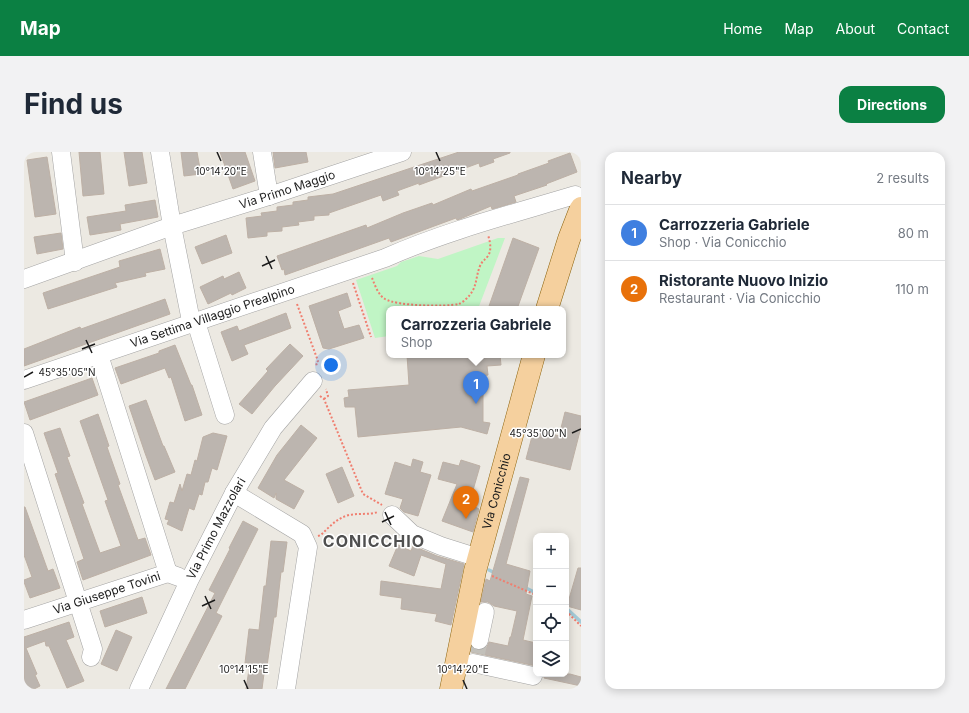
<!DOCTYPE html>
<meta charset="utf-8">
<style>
:root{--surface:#fff;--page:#f2f2f3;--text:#1f2937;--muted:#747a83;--line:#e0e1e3;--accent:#0b8043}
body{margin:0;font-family:Inter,sans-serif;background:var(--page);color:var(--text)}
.controls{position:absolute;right:12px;bottom:12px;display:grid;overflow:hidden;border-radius:8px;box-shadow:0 2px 10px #0003}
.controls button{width:36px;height:36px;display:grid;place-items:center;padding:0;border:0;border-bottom:1px solid var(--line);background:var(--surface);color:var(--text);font:20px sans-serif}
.you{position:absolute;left:307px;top:213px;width:14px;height:14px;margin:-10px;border:3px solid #fff;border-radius:50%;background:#1a73e8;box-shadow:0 0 0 6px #1a73e833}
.badge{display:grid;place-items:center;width:26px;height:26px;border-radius:50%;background:var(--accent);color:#fff;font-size:13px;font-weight:700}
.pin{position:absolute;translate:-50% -33px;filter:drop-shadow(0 1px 2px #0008)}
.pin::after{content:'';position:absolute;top:21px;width:14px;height:12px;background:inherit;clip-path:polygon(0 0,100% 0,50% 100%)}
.popup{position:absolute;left:362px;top:154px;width:180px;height:52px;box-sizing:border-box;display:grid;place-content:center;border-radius:8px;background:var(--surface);filter:drop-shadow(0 1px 3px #0005);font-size:13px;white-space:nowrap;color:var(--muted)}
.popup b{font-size:15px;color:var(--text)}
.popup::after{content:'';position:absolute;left:50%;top:100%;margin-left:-8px;border:8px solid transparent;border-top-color:var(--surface)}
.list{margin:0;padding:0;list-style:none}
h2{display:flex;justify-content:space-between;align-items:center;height:52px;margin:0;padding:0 16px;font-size:17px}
h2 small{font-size:13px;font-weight:400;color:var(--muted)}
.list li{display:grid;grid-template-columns:26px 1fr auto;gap:12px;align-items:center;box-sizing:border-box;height:56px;padding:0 16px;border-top:1px solid var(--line)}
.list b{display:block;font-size:15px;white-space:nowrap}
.list p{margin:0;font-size:13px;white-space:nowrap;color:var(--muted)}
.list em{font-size:13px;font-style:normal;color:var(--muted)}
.icon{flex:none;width:22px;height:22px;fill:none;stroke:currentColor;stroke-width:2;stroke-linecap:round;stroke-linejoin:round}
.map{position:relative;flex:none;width:557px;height:537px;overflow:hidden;border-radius:12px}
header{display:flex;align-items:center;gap:24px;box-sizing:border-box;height:56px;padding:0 20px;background:var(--accent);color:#fff}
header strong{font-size:19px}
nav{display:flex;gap:22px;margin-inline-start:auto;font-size:14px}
.intro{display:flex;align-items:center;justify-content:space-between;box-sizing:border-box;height:96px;padding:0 24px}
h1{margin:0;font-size:28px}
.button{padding:10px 18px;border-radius:12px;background:var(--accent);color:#fff;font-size:14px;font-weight:700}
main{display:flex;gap:24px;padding:0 24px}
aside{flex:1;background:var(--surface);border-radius:12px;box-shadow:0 2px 10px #0003}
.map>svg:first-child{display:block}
.park{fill:#c0f5c5}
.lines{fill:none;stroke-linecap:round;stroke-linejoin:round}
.stream{stroke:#a4cbd8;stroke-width:3.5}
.building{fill:#bcb5af;stroke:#bdb0a5}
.minor-tunnel{stroke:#c2c0ba;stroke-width:18;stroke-dasharray:18 9;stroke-linecap:butt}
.minor-casing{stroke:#a3a3a3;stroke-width:19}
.major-casing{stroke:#8a610a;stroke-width:23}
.path{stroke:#f07e6f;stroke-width:2;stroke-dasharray:2 2;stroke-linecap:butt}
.minor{stroke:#fff;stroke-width:18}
.major{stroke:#f5d09e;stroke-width:22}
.ticks{fill:none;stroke:#1c1c1c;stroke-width:1.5}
.labels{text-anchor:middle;stroke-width:3;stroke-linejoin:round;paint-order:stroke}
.street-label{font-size:12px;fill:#1c1c1c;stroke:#fff}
.district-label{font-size:16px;font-weight:bold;letter-spacing:1px;fill:#4f4f4f;stroke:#fff}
.ticks-label{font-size:10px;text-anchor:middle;fill:#1c1c1c;stroke:#fff;stroke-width:3;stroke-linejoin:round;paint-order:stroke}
</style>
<header>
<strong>Map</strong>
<nav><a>Home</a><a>Map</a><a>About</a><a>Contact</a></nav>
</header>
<div class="intro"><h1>Find us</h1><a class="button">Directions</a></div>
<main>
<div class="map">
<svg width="557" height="537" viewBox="0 0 557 537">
<rect width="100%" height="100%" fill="#ece9e2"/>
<path class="park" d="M474,86H481L454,157H365V184L351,186L332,128L373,114L377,110L395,104L414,107Z"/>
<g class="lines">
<path class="stream" d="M465,418L473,422
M500,435L512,441
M542,456L557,470"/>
</g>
<path class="building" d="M55,0H76L80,42L59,44Z
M100,0H118L123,31L105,34Z
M157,0H173L177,22L160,24Z
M196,0H221L231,29L209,37Z
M249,0H282L284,10L251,16Z
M435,0H486V1L469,7L470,10L456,15L455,11L395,33V31L373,39L375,43L359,49L357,43L305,61V63L290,64V68L274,70L275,73L258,75V79L243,80V84L224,86L222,66L238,64L237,61L253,59V55L269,53V50L284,48V45L309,42Z
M546,1L553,20L522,32L523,33L490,44L492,50L468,57L467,54L436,67L433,68L432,66L367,90L365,86L261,123L260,117L258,118L253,104L342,73L343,76L379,61L408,51L409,53L447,37L448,39L494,23V22L525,11L524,9Z
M23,5L32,62L11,65L3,8Z
M131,48L134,65L96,72L97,78L66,83L63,65L102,59L101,53Z
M37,81L39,97L13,102L10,85Z
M202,83L208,101L178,112L171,95Z
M489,86L515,96L493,157H464Z
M136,97L141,117L121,121L122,124L91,131L93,135L24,157L19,141L96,115L95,109Z
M215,120L222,136L208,143L207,141L184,152L176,135L199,124L200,127Z
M323,141L327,154L314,159L320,177L335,173L340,186L305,197L299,196L285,154Z
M141,147L146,162L0,214V197L56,175L57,177Z
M262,161L267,176L220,193L224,202L208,209L197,180L213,174L215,179Z
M266,192L279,204L251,234L228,262L215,252L244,219L242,217Z
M151,193L167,233H168L178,263L161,269L147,225L145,226L141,216L97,232L91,216L135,201V199Z
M383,203H476L477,213L463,214L464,223L459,224V270L466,271L463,282L437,275L334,285L331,255H321L320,246L325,245L324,238L385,233Z
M68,226L74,243L6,268L0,250Z
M122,248L139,294H140L151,320L131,328L121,301L105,254Z
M541,260L557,264V275L546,318L502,307L510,277L535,284Z
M74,262L85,294L83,295L96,332L94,333L114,388L121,386L127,403L59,428L53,410L60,407L31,322L34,321L20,281L36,276L46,304L43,305L60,351L58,352L76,401L97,394L81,349L84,348L56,269Z
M277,273L293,286L260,328L280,339L270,357L252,347V341L250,346L234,336L253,303Z
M189,281L203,284L193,318L188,316L184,330H181L178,343L175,342L170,358L165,356L158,379L143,372L145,368L141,367L146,350L150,351L156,332L158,339L163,322L167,323L171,308L173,309L179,285Z
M389,307L399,310L396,320L407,323L394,364L380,360L376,356L379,347L361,342L371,310L387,315Z
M437,308L456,314L445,352L455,357L449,380L418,369L433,332L414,327L419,310L435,314Z
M318,315L330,344L314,351L302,322Z
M496,325L505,327L482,412L506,419L502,442L508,444L499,488L512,491V514L447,500L448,496L453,498H459L463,495L465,490L484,494L486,485H487L493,459L470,454L464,450H457L462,427L466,429Z
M0,355H1L24,419L29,417L36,436L6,446L0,430V428L8,425L0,403Z
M219,369L234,377L192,461L198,464L161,537H142L191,441L185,438L206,397L205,396Z
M247,389L263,390L259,420H257L252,465H250L243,514H241L238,537H222L226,511H221L225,477L235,478L240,434H242Z
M374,393L387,399L389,394L413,404L440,412L427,473L411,469L413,462L377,457L378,446L356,443L357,429L417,437L422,412L397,403L390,424L365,414Z
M554,416H557V458L543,454Z
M118,445L123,461L81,475L76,459Z
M45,470L50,485L42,488L60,529L43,536L25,494H22L21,489L2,496L13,522L11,523L16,534L10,537H0V485Z
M92,478L108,485L93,519L77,512Z
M520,522H546L557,525V534L520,526Z"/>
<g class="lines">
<path class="minor-tunnel" d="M452,501L455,488"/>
<defs>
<g id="minor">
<path d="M37,0L51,110"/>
<path d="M136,0L148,74L166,164L172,170L201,263"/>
<path d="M238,0L245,44"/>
<path id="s1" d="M0,127L148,74L245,44L378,0"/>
<path d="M75,203L144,421"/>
<path id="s2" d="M0,228L361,106C422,79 488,62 551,43"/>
<path d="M0,281L69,497L67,505"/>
<path d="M210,341L278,382L284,395L262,537"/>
<path d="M368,363L388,382L417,394L455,406"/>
<path id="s3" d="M0,468L144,421L155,425"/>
<path d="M455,488L461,460"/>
<path d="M449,511L509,524"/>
<path id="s4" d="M115,537L165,429L210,341L249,276L289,229"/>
</g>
<g id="major">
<path d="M523,157L545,87L557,56"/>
<path id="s5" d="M427,537L451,419L510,203"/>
</g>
</defs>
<use href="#minor" class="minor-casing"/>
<use href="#major" class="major-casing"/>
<path class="path" d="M348,126C351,133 354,143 361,147C373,154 421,155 435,152C437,151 440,149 442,147C454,136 451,126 456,114C458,109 461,108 464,104C468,98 466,89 464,83
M329,131L347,185
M273,152L294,209L292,211L293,214
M296,244L300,247L339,342L358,353
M300,247L304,244L302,237
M294,384L297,383C305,375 313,366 325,363C335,361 345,363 354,360
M468,424L512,443
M542,459L557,474"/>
<use href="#minor" class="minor"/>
<use href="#major" class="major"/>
</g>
<path class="ticks" d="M193,0L197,9M412,0L416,9M242,104L248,117M238,114L251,108M62,188L68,201M58,197L71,192M0,225L9,220M548,281L557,277M361,360L367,373M358,370L370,364M181,444L187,457M178,454L191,448M220,528L224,537M439,528L443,537"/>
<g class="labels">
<g class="street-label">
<text dy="4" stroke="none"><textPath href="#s1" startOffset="278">Via Primo Maggio</textPath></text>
<text dy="4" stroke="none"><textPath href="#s2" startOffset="199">Via Settima Villaggio Prealpino</textPath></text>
<text dy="4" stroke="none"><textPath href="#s5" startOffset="203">Via Conicchio</textPath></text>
<text dy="4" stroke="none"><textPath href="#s4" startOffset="178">Via Primo Mazzolari</textPath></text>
<text dy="4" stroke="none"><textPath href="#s3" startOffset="87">Via Giuseppe Tovini</textPath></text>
</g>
<g class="district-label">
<text x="350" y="395">CONICCHIO</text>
</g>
</g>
<g class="ticks-label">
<text x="416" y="23">10°14'25"E</text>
<text x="197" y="23">10°14'20"E</text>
<text x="43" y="224">45°35'05"N</text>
<text x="514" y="285">45°35'00"N</text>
<text x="220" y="521">10°14'15"E</text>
<text x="439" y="521">10°14'20"E</text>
</g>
</svg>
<div class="controls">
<button>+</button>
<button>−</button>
<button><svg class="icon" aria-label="locate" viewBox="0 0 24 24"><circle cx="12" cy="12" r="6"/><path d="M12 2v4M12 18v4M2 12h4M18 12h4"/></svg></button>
<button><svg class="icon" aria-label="layers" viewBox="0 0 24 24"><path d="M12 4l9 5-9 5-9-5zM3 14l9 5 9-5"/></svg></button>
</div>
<div class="you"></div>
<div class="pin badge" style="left:452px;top:252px;background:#3f7fe0">1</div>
<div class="popup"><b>Carrozzeria Gabriele</b>Shop</div>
<div class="pin badge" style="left:442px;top:367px;background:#e8710a">2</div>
</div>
<aside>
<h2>Nearby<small>2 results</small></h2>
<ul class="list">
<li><span class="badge" style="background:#3f7fe0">1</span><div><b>Carrozzeria Gabriele</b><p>Shop · Via Conicchio</p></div><em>80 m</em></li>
<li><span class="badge" style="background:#e8710a">2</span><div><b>Ristorante Nuovo Inizio</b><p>Restaurant · Via Conicchio</p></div><em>110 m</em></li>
</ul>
</aside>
</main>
